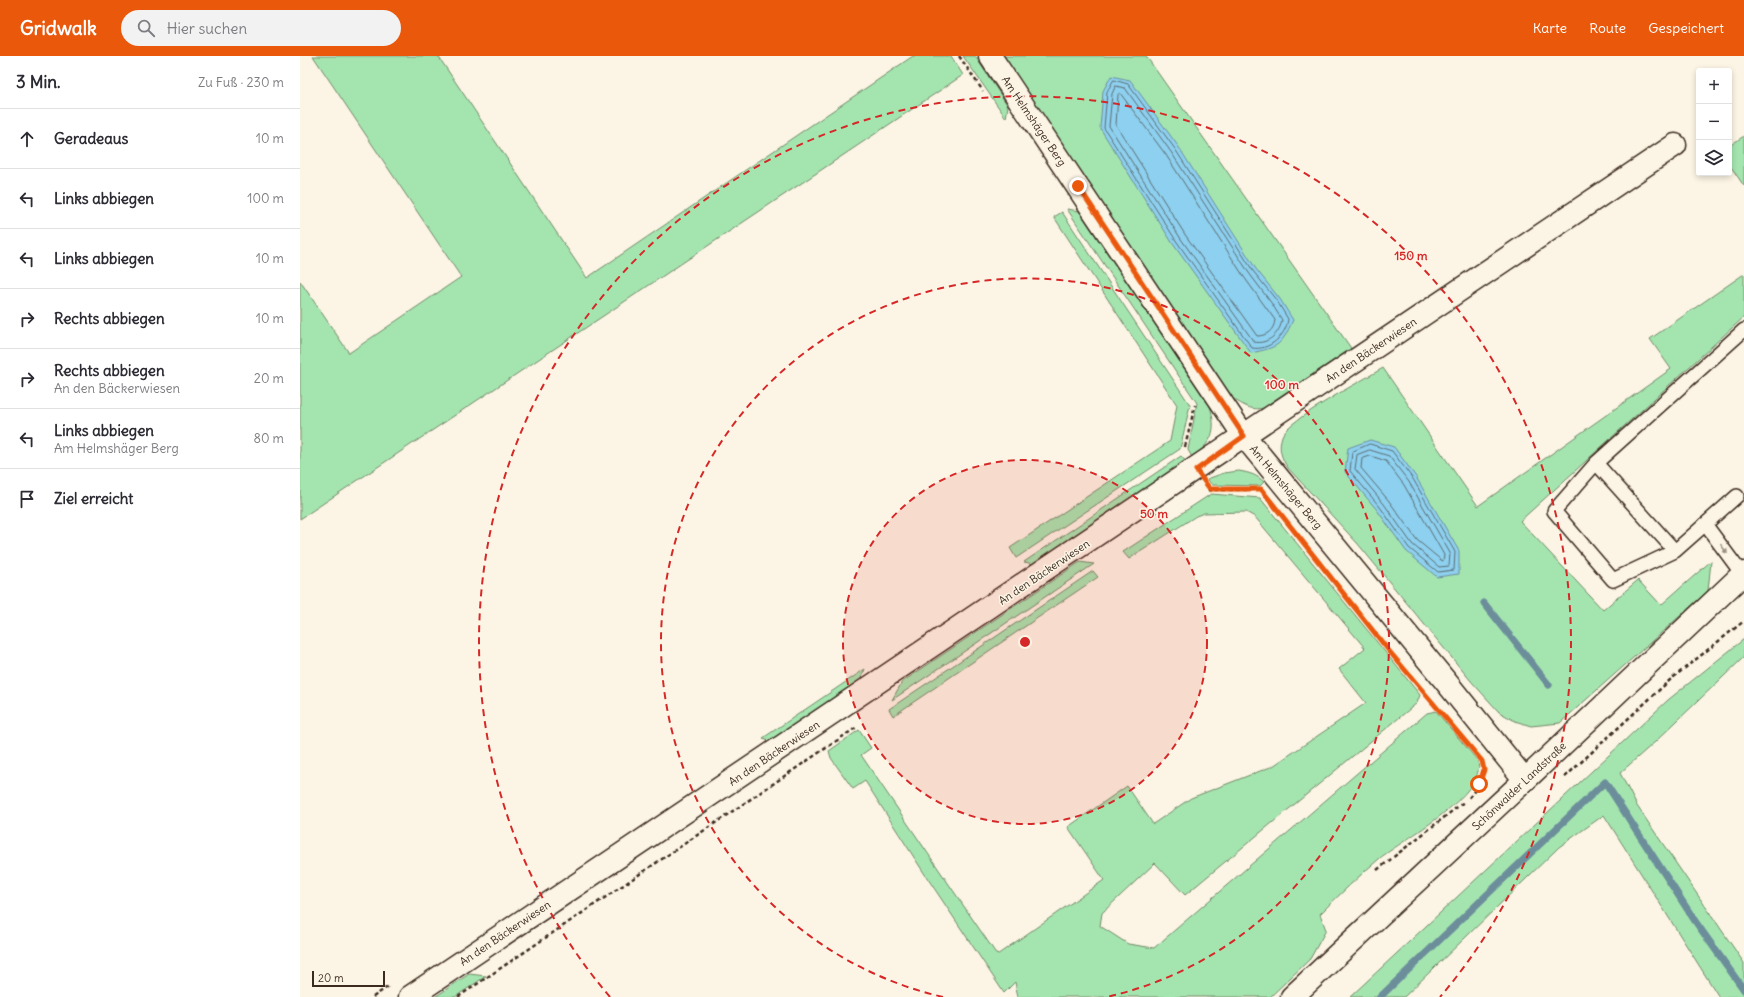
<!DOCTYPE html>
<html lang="de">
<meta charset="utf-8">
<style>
:root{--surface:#fff;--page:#f2f2f3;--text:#2b2b33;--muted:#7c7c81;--line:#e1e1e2;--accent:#ea580c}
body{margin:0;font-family:Delius,sans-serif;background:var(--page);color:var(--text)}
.controls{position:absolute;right:12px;top:12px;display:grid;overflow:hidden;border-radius:4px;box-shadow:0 2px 6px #0003}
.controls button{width:36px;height:36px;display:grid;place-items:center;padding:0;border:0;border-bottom:1px solid var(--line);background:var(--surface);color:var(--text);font:20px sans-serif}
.scale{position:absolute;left:12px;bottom:10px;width:73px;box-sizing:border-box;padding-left:4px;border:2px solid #3b2a1e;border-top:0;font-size:11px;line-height:14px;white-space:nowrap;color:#3b2a1e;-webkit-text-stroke:3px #fcf5e5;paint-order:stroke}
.stop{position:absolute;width:12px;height:12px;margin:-9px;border:3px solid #ea580c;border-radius:50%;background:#fff}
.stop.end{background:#ea580c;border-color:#fff;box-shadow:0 1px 4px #0008}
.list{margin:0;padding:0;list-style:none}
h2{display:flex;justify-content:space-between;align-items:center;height:52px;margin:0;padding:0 16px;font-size:17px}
h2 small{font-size:13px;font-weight:400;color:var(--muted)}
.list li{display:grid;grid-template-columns:26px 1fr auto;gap:12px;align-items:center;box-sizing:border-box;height:60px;padding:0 16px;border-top:1px solid var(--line)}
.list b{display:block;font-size:15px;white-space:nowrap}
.list p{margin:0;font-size:13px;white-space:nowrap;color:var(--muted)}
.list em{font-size:13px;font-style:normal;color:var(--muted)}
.icon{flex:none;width:22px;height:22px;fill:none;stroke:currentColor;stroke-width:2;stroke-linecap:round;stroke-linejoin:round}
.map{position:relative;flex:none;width:1444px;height:941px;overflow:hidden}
header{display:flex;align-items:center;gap:24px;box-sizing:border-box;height:56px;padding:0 20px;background:var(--accent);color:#fff}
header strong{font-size:19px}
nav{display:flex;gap:22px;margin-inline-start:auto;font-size:14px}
.search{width:280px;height:36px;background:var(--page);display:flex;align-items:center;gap:10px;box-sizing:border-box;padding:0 14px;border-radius:22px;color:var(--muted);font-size:15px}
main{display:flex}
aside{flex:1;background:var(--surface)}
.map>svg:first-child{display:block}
.green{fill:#a4e5af;stroke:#708866}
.water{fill:#8dd0ef;stroke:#6c8e9b}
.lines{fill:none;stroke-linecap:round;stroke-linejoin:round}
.shore{stroke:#5c6c72;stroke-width:1}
.stream{stroke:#6c8e9b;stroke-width:7}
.service-casing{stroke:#3b2a1e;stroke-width:16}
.minor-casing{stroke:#3b2a1e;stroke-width:25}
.secondary-casing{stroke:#3b2a1e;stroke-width:25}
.path{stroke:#3b2a1e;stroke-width:2.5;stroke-dasharray:4 3;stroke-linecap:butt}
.service{stroke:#fcf5e5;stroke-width:13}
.minor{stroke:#fcf5e5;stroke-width:22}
.secondary{stroke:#fcf5e5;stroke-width:22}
.oneway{fill:#9c9082}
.route{stroke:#ea580c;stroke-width:5}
.ring{fill:none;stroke:#d62828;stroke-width:2;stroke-dasharray:7 5}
.labels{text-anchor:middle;stroke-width:3;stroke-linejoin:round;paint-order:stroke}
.street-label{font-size:11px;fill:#3b2a1e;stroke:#fcf5e5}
.centre{fill:#d62828;stroke:#fcf5e5;stroke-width:2}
.ring-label{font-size:12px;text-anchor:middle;font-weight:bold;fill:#d62828;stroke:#fcf5e5;stroke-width:3;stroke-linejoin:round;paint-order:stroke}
</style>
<header>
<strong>Gridwalk</strong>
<div class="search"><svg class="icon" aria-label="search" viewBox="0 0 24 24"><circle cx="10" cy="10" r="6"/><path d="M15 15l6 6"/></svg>Hier suchen</div>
<nav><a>Karte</a><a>Route</a><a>Gespeichert</a></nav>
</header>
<main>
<aside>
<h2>3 Min.<small>Zu Fuß · 230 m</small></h2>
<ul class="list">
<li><svg class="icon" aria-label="ahead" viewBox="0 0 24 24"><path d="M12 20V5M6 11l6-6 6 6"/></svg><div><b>Geradeaus</b></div><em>10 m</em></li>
<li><svg class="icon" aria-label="left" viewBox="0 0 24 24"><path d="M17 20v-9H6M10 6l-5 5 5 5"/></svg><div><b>Links abbiegen</b></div><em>100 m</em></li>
<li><svg class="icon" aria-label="left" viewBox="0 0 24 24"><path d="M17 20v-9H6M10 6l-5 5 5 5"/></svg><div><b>Links abbiegen</b></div><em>10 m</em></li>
<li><svg class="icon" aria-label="right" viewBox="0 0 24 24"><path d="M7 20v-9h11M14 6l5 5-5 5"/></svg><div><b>Rechts abbiegen</b></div><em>10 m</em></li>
<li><svg class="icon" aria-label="right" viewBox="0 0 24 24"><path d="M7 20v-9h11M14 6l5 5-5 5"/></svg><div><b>Rechts abbiegen</b><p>An den Bäckerwiesen</p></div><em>20 m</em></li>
<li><svg class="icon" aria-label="left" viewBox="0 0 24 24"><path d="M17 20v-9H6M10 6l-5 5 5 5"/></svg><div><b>Links abbiegen</b><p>Am Helmshäger Berg</p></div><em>80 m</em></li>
<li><svg class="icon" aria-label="arrive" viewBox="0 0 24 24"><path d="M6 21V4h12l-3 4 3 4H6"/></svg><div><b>Ziel erreicht</b></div></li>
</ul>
</aside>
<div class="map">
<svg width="1444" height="941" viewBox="0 0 1444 941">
<rect width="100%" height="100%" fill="#fcf5e5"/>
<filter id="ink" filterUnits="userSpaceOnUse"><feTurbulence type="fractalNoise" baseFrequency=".025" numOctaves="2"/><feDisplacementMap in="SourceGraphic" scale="8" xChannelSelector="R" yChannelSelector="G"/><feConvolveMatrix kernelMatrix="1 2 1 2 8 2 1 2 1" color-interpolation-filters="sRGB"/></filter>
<g filter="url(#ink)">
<path class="green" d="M13,0H138L287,222L613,0H651L663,19L0,463V225L49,297L161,221Z
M663,0H675L708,50L706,62Z
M703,0H846L1053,295L974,349C954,356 949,353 932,342Z
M1444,80V130L1429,108V90Z
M767,153L779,155L910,350C917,375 913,386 892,401L888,394L897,347Z
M762,156L890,349L880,393L716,502L710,492L870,385L877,349L754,161Z
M1444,218V261L1220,465L1303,554L1338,524L1361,549L1411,505L1408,535L1260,667L1231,670L1215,665L1199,656L1171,625L1058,488L988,412C981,402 978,392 982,380C987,364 1065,323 1083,312L1178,450L1371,313L1350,283Z
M881,400L886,406L734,508L724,506Z
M939,415C950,417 957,419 964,426L960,430L912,429L907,423L924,417Z
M911,438L960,442L1120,639L1117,647L885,839L855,807L802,857L800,870L828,888L854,892L1127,657L1136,655L1178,705C1187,738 1103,784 1080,802C1059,820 1039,839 1020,858L1026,874L1010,903L970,941H718L715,926L704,937L626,820L565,725L553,733L531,702L529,695L559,674L571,692L561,699L697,899L804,824L768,771L827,730L853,768L891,742L973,710L1066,647L1039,613L1065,592L955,461L946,456L904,457L896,460L829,503L823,496Z
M780,506L794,508L592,644L602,626Z
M793,515L798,521L593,660L589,653Z
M1444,583V601L1355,686L1320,717L1337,750L1444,907V941H1419L1304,759L1259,791L1104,941H1050L1368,644Z
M565,613L558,630L475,686L463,682Z
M169,918L186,920L155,941H135Z"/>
<path class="water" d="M811,20L830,24L878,90L956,213L980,243L993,264C981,290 979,291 951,297L873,188L800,72L803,35Z
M1070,384L1094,391L1116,421L1159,495V518L1137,521L1106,495L1077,454L1045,416L1048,392Z"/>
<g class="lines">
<path class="shore" d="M814,24L828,28L875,93L953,215L977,245L988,263C986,280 969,295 952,292L877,186L804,72L807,36Z
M816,30L825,32L871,96L949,217L972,248L982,264C980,277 968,289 954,286L881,183L809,70L812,38Z
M820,37L866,99L944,221L975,264C974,274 967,280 957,280L886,180L816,69L818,39Z
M1070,388L1092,395L1113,423L1155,496L1154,514L1138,516L1109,492L1080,451L1050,415L1052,396Z
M1070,394L1089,400L1109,426L1150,497L1149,510L1139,511L1112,488L1084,448L1055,413L1057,399Z
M1071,400L1086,405L1104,429L1144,499L1143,505L1141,504L1117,484L1089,445L1061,412L1062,403Z"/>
<path class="stream" d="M1184,547L1249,629
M1080,941L1305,726L1395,865L1444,934"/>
<defs>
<path id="service" d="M1296,407L1254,455L1313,524L1375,495
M1437,440L1375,495L1296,407L1444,274
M1405,468L1442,518"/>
<path id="minor" d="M690,0L944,380L1147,627L1225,724
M110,941C532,657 954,373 1375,89"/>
<path id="secondary" d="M992,941L1225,724L1444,517"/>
</defs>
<use href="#service" class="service-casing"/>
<use href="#minor" class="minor-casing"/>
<use href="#secondary" class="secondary-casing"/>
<path class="path" d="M659,0L683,35
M885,391L895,349
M908,434L957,433
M1265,721L1370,624L1444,565
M1169,742C1175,734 1185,721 1183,711
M1077,814L1165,745
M73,941L89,930
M158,941L557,671"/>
<use href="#service" class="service"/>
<use href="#minor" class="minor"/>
<use href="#secondary" class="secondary"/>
</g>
<defs><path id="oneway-solid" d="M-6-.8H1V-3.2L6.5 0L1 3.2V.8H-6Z"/></defs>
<use class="oneway" href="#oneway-solid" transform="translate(1424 493) rotate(54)"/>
</g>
<g class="lines" filter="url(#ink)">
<path class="route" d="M778,130L944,380L896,414L910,433H961L1089,595L1182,705L1184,714L1179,728"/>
</g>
<circle cx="725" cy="586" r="182" fill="#d62828" fill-opacity=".12"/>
<g class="ring">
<circle cx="725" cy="586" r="182"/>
<path d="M643 941A364 364 0 1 1 807 941"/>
<path d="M310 941A546 546 0 1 1 1140 941"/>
</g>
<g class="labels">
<g class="street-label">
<text transform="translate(734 65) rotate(56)" y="4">Am Helmshäger Berg</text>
<text transform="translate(1071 294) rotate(-34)" y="4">An den Bäckerwiesen</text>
<text transform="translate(986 431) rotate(50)" y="4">Am Helmshäger Berg</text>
<text transform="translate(744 516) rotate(-34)" y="4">An den Bäckerwiesen</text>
<text transform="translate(474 697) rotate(-34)" y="4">An den Bäckerwiesen</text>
<text transform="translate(1219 730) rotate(-43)" y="4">Schönwalder Landstraße</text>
<text transform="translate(205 877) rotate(-34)" y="4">An den Bäckerwiesen</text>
</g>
</g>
<circle cx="725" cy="586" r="6" class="centre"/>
<g class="ring-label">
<text x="1111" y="204">150 m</text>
<text x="982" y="333">100 m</text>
<text x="854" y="462">50 m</text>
</g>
</svg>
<div class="controls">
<button>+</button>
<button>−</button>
<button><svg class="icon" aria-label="layers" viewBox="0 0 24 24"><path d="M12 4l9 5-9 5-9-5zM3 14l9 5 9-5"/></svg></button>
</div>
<div class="scale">20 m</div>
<div class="stop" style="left:1179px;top:728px"></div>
<div class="stop end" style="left:778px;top:130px"></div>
</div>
</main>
